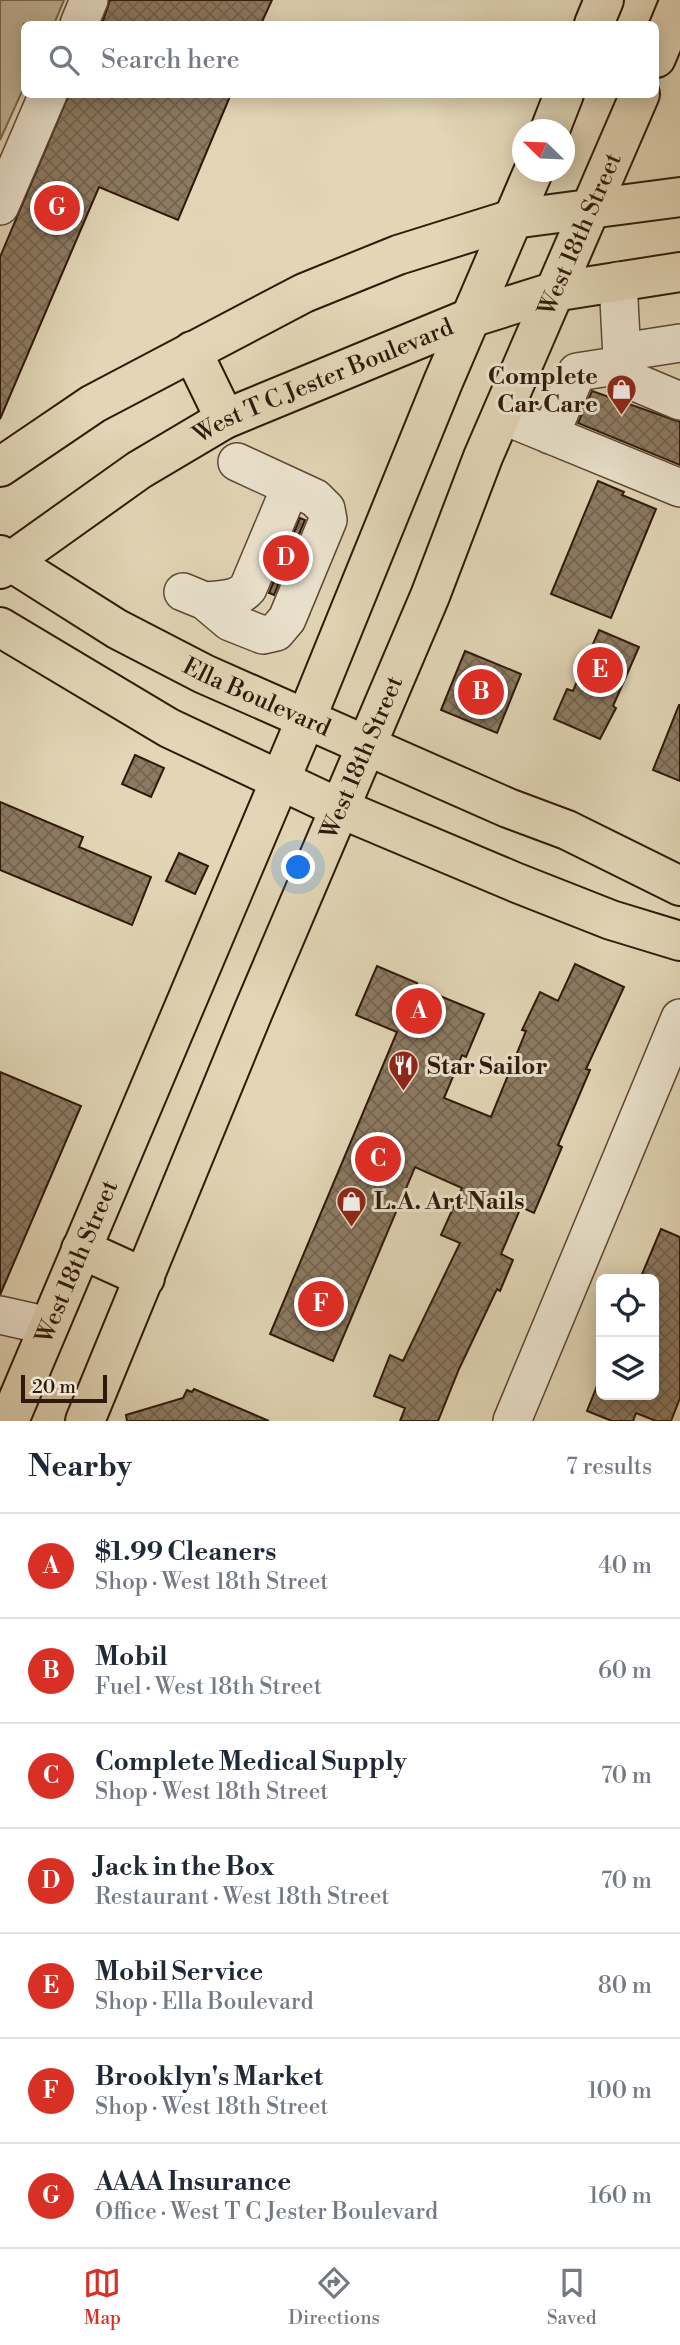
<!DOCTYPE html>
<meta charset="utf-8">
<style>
:root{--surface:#fff;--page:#f6f6f7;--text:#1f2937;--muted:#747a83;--line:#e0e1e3;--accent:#d93025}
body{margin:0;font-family:"Libre Bodoni",serif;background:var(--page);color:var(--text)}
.controls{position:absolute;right:21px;bottom:21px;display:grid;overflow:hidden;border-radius:10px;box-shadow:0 4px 18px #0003}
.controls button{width:63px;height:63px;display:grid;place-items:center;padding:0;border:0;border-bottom:2px solid var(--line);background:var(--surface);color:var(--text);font:35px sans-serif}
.compass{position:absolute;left:512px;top:119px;width:63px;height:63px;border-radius:50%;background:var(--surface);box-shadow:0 4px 18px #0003;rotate:293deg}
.scale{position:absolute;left:21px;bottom:18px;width:86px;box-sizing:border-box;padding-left:7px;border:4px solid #30190a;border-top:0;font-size:19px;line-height:24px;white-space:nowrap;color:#30190a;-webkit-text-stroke:5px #ece4d0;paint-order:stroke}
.you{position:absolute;left:299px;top:868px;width:24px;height:24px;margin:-18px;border:5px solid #fff;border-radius:50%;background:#1a73e8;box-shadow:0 0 0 10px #1a73e833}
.badge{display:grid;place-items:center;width:46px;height:46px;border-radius:50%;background:var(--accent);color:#fff;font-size:23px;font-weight:700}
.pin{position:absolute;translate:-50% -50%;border:4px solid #fff;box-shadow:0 2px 7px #0006}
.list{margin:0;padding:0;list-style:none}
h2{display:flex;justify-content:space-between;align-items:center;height:91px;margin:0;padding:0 28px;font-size:30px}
h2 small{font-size:23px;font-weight:400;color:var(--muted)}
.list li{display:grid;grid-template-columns:46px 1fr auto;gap:21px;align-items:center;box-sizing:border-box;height:105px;padding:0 28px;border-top:2px solid var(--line)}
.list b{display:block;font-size:26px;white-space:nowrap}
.list p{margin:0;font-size:23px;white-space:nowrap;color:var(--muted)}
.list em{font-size:23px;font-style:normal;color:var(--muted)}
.icon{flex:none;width:38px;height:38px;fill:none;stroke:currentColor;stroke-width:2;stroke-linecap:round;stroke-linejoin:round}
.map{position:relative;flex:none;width:680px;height:1421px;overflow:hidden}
.search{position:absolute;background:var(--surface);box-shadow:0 4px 18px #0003;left:21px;right:21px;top:21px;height:77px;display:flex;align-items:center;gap:18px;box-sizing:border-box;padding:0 24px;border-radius:10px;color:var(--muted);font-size:26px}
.sheet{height:826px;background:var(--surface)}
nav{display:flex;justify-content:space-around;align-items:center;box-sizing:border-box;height:98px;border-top:2px solid var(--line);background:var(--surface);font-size:19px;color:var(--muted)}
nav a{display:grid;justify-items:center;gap:4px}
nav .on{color:var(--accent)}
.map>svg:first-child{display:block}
.park{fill:#c4b699;stroke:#7a6852;stroke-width:2}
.building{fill:url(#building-cross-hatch);stroke:#30190a;stroke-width:2}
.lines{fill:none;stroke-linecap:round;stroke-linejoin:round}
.minor-casing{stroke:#5c4835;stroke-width:40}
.major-casing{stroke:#30190a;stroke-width:42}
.minor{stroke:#ece4d0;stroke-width:37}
.major{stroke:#e2d6b6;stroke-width:38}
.labels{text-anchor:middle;stroke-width:6;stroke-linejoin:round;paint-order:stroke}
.street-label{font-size:24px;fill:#30190a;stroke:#ece4d0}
.poi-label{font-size:24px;font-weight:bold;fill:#30190a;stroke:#ece4d0;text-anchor:start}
</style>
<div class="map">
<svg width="680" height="1421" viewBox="0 0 680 1421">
<defs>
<pattern id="building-cross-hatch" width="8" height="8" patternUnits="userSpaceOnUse" patternTransform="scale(1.75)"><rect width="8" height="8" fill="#8d7b63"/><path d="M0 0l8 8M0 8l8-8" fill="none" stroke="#746450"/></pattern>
</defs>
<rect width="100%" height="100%" fill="#e2d6b6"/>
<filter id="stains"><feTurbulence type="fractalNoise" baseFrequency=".00286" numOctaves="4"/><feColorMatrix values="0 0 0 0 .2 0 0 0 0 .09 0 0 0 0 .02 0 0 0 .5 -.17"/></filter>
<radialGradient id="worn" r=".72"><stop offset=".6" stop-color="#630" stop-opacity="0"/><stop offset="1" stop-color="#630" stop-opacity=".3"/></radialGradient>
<path class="park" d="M0,0H64L54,24H24V87L0,140Z"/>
<path class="building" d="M110,0H272L261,24H102Z
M69,94H231L178,220L99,187L0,419V257Z
M592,391L680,422V465L578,423Z
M598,481L624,492L622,495L656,509L611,618L551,594Z
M300,518L305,520L274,595L269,593Z
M599,630L639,647L613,706L616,708L600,739L554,719L567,689L573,691Z
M465,651L521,674L497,733L441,710Z
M679,705H680V781L653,770Z
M135,755L164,768L151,797L122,784Z
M0,802L83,837L79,847L151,877L132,925L0,870Z
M179,853L208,866L195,894L166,881Z
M575,964L624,987L586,1069L590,1070L558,1145L562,1147L534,1213L521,1207L501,1254L513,1260L500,1291L497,1289L459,1369L438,1421H400L405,1408L374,1396L390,1355L403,1361L460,1243L441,1235L462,1188L415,1167L333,1361L270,1334L397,1032L356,1015L377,966L417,983L418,987L484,1014L466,1057L462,1055L444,1098L491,1117L526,1031L522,1030L540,992L558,1001Z
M0,1072L81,1106L0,1295Z
M661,1229L680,1237V1398L671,1421H656L636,1413L633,1421H612L587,1411L597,1386L601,1388V1395H654V1279H640Z
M194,1389L269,1421H127L126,1415L183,1398L187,1390L192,1392Z"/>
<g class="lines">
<defs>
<path id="minor" d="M79,24L89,0
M0,206L48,94
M618,281L623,377L680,401
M622,352L680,343
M502,415L680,488
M550,435L577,372L622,365
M183,592L205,601L230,622L263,635L276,632L287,619L328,520L326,509L315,498L237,462
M205,601C221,599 237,601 248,588L285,500L295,491
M0,1315L49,1326
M512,1421L680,1018"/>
<g id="major">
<path d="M594,24L604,0"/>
<path d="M656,58L680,0"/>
<path d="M550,130L564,94"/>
<path d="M192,351L225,419"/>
<path d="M0,467L93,404L304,293L398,255L513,219L680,197"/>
<path id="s1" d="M0,555L117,629L204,674L508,808L567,830L680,886"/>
<path id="s2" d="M0,569L139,470L225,419L470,318L553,292L680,272"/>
<path d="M0,627L169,728L339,808L517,883L611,920L680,941"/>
<path d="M81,1249L145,1278"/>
<path id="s3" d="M9,1421L306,719L443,382L533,172"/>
<path id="s4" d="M85,1421L253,1012L430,596L483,457L640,94"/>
</g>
</defs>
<use href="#minor" class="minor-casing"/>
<use href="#major" class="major-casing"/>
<use href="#minor" class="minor"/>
<use href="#major" class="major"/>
</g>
<defs>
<symbol id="shop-pin" viewBox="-11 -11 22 30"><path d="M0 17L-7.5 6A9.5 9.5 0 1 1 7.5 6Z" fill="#8f2418" stroke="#ece4d0"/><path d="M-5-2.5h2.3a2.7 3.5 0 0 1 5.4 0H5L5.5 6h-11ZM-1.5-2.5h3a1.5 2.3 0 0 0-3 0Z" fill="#fff"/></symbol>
<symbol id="restaurant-pin" viewBox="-11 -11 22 30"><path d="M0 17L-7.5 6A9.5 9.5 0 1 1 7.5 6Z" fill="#8f2418" stroke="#ece4d0"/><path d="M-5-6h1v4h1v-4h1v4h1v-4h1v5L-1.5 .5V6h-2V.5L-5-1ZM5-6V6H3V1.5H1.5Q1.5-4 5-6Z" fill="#fff"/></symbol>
</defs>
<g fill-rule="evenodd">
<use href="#shop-pin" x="604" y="372" width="35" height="47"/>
<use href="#restaurant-pin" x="386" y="1048" width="35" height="47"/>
<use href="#shop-pin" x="334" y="1184" width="35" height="47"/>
</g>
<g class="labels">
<g class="street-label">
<text dy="8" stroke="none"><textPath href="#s4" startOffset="1286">West 18th Street</textPath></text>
<text dy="8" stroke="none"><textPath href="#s2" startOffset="376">West T C Jester Boulevard</textPath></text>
<text dy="8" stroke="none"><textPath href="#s1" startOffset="294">Ella Boulevard</textPath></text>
<text dy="8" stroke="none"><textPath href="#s4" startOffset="719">West 18th Street</textPath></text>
<text dy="8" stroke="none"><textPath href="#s3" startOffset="173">West 18th Street</textPath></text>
</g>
<g class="poi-label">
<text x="598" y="384" text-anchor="end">Complete<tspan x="598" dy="28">Car Care</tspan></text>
<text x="427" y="1074">Star Sailor</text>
<text x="374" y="1209">L.A. Art Nails</text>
</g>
</g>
<rect width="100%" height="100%" filter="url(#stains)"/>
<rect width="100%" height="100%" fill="url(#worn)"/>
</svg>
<div class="controls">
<button><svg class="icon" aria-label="locate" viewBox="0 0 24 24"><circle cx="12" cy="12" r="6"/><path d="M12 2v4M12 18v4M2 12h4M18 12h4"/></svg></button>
<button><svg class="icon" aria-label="layers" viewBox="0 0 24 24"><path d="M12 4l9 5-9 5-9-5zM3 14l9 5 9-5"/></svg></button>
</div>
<svg class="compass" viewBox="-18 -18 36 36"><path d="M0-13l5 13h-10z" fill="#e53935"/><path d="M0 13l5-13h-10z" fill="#747a83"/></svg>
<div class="scale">20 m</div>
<div class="you"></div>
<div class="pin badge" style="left:419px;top:1011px">A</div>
<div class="pin badge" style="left:481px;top:692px">B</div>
<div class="pin badge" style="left:378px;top:1159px">C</div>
<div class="pin badge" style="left:286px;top:558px">D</div>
<div class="pin badge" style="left:600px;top:670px">E</div>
<div class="pin badge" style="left:321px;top:1304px">F</div>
<div class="pin badge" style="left:57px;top:208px">G</div>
<div class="search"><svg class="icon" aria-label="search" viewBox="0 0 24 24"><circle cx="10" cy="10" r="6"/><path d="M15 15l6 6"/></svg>Search here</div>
</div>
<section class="sheet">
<h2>Nearby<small>7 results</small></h2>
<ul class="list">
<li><span class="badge">A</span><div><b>$1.99 Cleaners</b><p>Shop · West 18th Street</p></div><em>40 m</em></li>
<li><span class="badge">B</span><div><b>Mobil</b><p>Fuel · West 18th Street</p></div><em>60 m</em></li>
<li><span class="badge">C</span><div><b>Complete Medical Supply</b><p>Shop · West 18th Street</p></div><em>70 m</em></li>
<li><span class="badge">D</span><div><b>Jack in the Box</b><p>Restaurant · West 18th Street</p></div><em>70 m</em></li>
<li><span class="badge">E</span><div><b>Mobil Service</b><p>Shop · Ella Boulevard</p></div><em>80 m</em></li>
<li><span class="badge">F</span><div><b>Brooklyn's Market</b><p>Shop · West 18th Street</p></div><em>100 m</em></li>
<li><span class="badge">G</span><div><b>AAAA Insurance</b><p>Office · West T C Jester Boulevard</p></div><em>160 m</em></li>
</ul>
</section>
<nav>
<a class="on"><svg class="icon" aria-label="map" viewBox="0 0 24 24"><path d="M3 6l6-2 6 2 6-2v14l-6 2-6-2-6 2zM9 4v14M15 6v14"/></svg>Map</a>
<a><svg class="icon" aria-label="directions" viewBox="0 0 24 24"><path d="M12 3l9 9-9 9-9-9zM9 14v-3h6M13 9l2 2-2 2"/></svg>Directions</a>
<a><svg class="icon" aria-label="saved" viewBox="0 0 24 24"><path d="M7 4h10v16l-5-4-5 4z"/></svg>Saved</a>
</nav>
